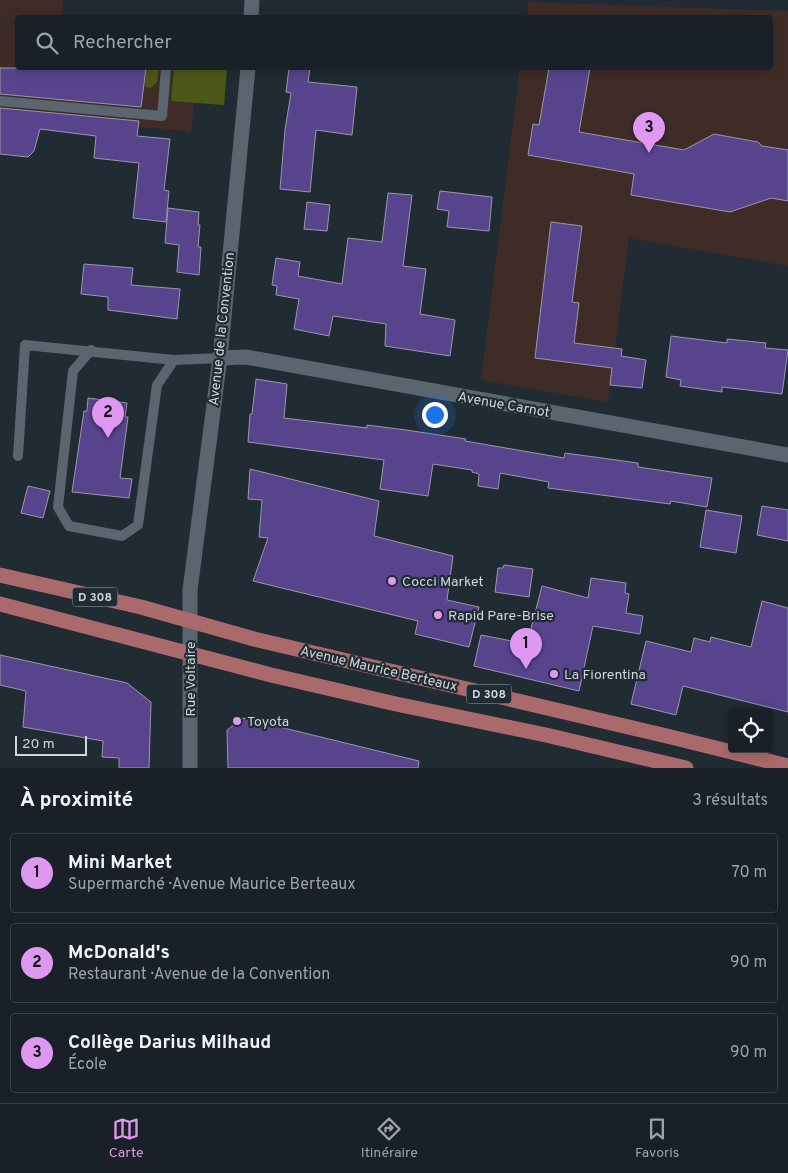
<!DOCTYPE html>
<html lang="fr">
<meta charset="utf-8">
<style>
:root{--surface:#192027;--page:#22282f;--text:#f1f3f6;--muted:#9fa3a7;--line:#373e44;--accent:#df98f1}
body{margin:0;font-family:Overpass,sans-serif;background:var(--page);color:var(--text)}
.controls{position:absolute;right:15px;bottom:15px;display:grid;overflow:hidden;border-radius:5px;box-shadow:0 2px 12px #0003}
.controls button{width:45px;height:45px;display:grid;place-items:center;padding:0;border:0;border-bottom:1px solid var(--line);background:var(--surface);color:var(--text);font:25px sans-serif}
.scale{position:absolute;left:15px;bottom:12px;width:72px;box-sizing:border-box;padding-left:5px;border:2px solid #cfd5db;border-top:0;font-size:14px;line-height:18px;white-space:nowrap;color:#cfd5db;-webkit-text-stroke:4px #212b34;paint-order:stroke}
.you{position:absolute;left:434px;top:414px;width:18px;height:18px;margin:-12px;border:4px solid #fff;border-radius:50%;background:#1a73e8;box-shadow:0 0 0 8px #1a73e833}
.badge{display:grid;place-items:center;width:32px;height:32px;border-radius:50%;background:var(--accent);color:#111;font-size:16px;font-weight:700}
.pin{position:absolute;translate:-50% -41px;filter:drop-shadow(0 1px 2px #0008)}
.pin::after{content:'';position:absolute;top:26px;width:18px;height:15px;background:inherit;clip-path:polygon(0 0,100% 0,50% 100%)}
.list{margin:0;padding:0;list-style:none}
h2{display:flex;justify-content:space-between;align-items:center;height:65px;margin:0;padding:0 20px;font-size:21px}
h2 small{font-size:16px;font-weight:400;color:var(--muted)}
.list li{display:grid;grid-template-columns:32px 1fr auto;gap:15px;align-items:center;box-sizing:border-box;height:80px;margin:0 10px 10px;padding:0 10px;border:1px solid var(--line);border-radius:5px}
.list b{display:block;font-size:19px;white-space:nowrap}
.list p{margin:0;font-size:16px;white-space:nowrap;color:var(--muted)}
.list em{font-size:16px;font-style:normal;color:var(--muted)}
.icon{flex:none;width:28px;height:28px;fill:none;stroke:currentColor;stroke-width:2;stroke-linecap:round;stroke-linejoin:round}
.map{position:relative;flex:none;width:788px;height:768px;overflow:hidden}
.search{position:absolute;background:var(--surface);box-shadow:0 2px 12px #0003;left:15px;right:15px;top:15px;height:55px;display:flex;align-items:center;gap:12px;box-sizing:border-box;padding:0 18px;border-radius:5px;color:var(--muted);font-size:19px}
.sheet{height:335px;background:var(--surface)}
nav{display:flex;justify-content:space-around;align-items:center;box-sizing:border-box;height:70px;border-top:1px solid var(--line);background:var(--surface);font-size:14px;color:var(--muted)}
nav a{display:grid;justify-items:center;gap:2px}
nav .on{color:var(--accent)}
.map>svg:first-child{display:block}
.education{fill:#3f2c27}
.green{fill:#4c5818}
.building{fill:#57448c;stroke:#9b98a7}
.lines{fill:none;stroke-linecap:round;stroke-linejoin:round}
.lane{stroke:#5a6570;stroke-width:10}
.street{stroke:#5a6570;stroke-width:15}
.secondary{stroke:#5a6570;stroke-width:15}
.primary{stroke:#aa6a6b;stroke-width:15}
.poi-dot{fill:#df98f1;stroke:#212b34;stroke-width:2}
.labels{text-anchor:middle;stroke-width:4.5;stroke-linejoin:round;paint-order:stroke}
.shield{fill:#212b34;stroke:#9ba2a9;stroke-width:1}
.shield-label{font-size:12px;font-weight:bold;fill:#cfd5db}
.street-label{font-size:14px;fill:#cfd5db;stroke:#212b34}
.poi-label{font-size:14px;fill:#cfd5db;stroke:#212b34;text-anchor:start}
</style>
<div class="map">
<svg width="788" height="768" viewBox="0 0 788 768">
<rect width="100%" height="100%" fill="#212b34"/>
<path class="education" d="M0,0H63L62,17L18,18V68H227L224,105L194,103L191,132L0,113Z
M528,2L788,11V266L629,238L608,402L481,380L520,68H770V18L527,17Z"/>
<path class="green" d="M146,68H159L157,82L151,88L145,87Z
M174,68L227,69L224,105L171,101Z"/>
<path class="building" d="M0,68H146L141,107L0,94Z
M289,68H310L308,82L357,87L352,135L316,130L310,192L280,189L285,130L291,93L286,92Z
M549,68H590L579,132L684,150L714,134L758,142L762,146L788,150V201L771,198L730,212L631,195L634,174L528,155L533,124L539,125Z
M0,108L139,121L137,136L170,139L164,190L169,191L166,222L133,218L139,163L94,158L96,136L40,129L34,151L28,157L0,154Z
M440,191L492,197L489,231L447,227L449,211L437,209Z
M388,193L412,195L403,266L426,269L420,314L455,320L450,356L385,346L386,324L333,316L329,336L294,329L299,299L276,295L277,286L272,285L276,258L300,262L298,276L342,284L348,238L382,242Z
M307,202L330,205L327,231L304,229Z
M168,208L199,212L198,225H200L198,247H201L199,275L177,272L179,245L165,243Z
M551,222L582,226L572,302L579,303L574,343L622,349L621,356L646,360L642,388L610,385L612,368L535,358Z
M84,264L133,268L131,285L180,289L177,319L108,310V297L81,294Z
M671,336L727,343V339L766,343L765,348L788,350L782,394L722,387V392L680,386L681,380L666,377Z
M256,379L287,384L284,418L367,428V425L406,430L466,439L465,441L564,458L565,453L609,459L638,463V467L712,478L707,507L671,501L670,504L548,488L549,482L500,473L498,489L478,486L479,474L472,472V470L433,464L428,496L380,489L384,460L248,442L250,414H252Z
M88,398L127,403L125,417H128L120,478L132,479L129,498L72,492L84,411H87Z
M250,469L379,501L374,536L453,556L447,600L479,607L469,647L415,634L418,621L253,581L268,538L259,537L262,500L248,499Z
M28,486L50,491L43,518L21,513Z
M762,506L788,510V541L757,535Z
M706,510L742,516L736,553L700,547Z
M504,565L533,569L529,597L495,592L498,568H503Z
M591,578L626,583L625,593L629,594L626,613L643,616L640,634L593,626L579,691L474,666L481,635L527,644L542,586L588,598Z
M762,601L788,608V712L683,686L676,715L631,704L646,641L691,652L694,638L710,642L711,637L751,647Z
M0,655L127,683L151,702L149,768H119V758L102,757L103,741L23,727L26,691L0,685Z
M243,718L419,761L418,768H228L227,730Z"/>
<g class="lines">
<path class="lane" d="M0,101L162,116L166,68
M91,350L73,371L58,507L69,526L122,536L138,525L157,385L174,360
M18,456L25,345L174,360L220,358"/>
<path class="street" d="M220,358L246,357L788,455
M190,590V621"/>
<path class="secondary" d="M251,18L252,0
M190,590L220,358L248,68
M190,621V768"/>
<path class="primary" d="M0,575L141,607L254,639L671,737L788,766
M0,604L271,675L396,704L546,735L686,768"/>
</g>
<g class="poi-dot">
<circle cx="392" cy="581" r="5"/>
<circle cx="438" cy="615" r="5"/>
<circle cx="554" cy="674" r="5"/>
<circle cx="237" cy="721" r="5"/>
</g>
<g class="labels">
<g class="shield">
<rect x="72.5" y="587.5" width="45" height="19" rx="4"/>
<rect x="466.5" y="684.5" width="45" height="19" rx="4"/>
</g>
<g class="shield-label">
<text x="95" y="601">D 308</text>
<text x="489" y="698">D 308</text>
</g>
<g class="street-label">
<text transform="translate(221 329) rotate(-84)" y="5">Avenue de la Convention</text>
<text transform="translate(504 404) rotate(10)" y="5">Avenue Carnot</text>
<text transform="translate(379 668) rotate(13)" y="5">Avenue Maurice Berteaux</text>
<text transform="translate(190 679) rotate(-90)" y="5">Rue Voltaire</text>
</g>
<g class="poi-label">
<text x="402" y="586">Cocci Market</text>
<text x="448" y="620">Rapid Pare-Brise</text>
<text x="564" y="679">La Fiorentina</text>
<text x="247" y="726">Toyota</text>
</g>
</g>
</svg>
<div class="controls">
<button><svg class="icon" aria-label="locate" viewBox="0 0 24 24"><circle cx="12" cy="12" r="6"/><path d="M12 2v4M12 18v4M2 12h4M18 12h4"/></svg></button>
</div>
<div class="scale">20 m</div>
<div class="you"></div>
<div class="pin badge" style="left:526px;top:669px">1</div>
<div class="pin badge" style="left:108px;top:438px">2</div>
<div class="pin badge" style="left:649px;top:153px">3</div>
<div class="search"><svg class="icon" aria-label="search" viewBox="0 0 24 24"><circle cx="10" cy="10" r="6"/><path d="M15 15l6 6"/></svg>Rechercher</div>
</div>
<section class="sheet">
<h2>À proximité<small>3 résultats</small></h2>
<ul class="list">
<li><span class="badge">1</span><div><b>Mini Market</b><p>Supermarché · Avenue Maurice Berteaux</p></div><em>70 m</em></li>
<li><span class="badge">2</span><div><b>McDonald's</b><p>Restaurant · Avenue de la Convention</p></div><em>90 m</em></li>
<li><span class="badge">3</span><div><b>Collège Darius Milhaud</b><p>École</p></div><em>90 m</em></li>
</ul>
</section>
<nav>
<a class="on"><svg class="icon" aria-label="map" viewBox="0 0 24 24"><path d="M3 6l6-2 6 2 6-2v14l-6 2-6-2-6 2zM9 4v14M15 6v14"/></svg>Carte</a>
<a><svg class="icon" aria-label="directions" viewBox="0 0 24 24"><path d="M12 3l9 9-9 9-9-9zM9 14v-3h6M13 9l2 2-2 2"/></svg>Itinéraire</a>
<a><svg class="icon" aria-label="saved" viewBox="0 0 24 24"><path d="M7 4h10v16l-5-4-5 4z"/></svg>Favoris</a>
</nav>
